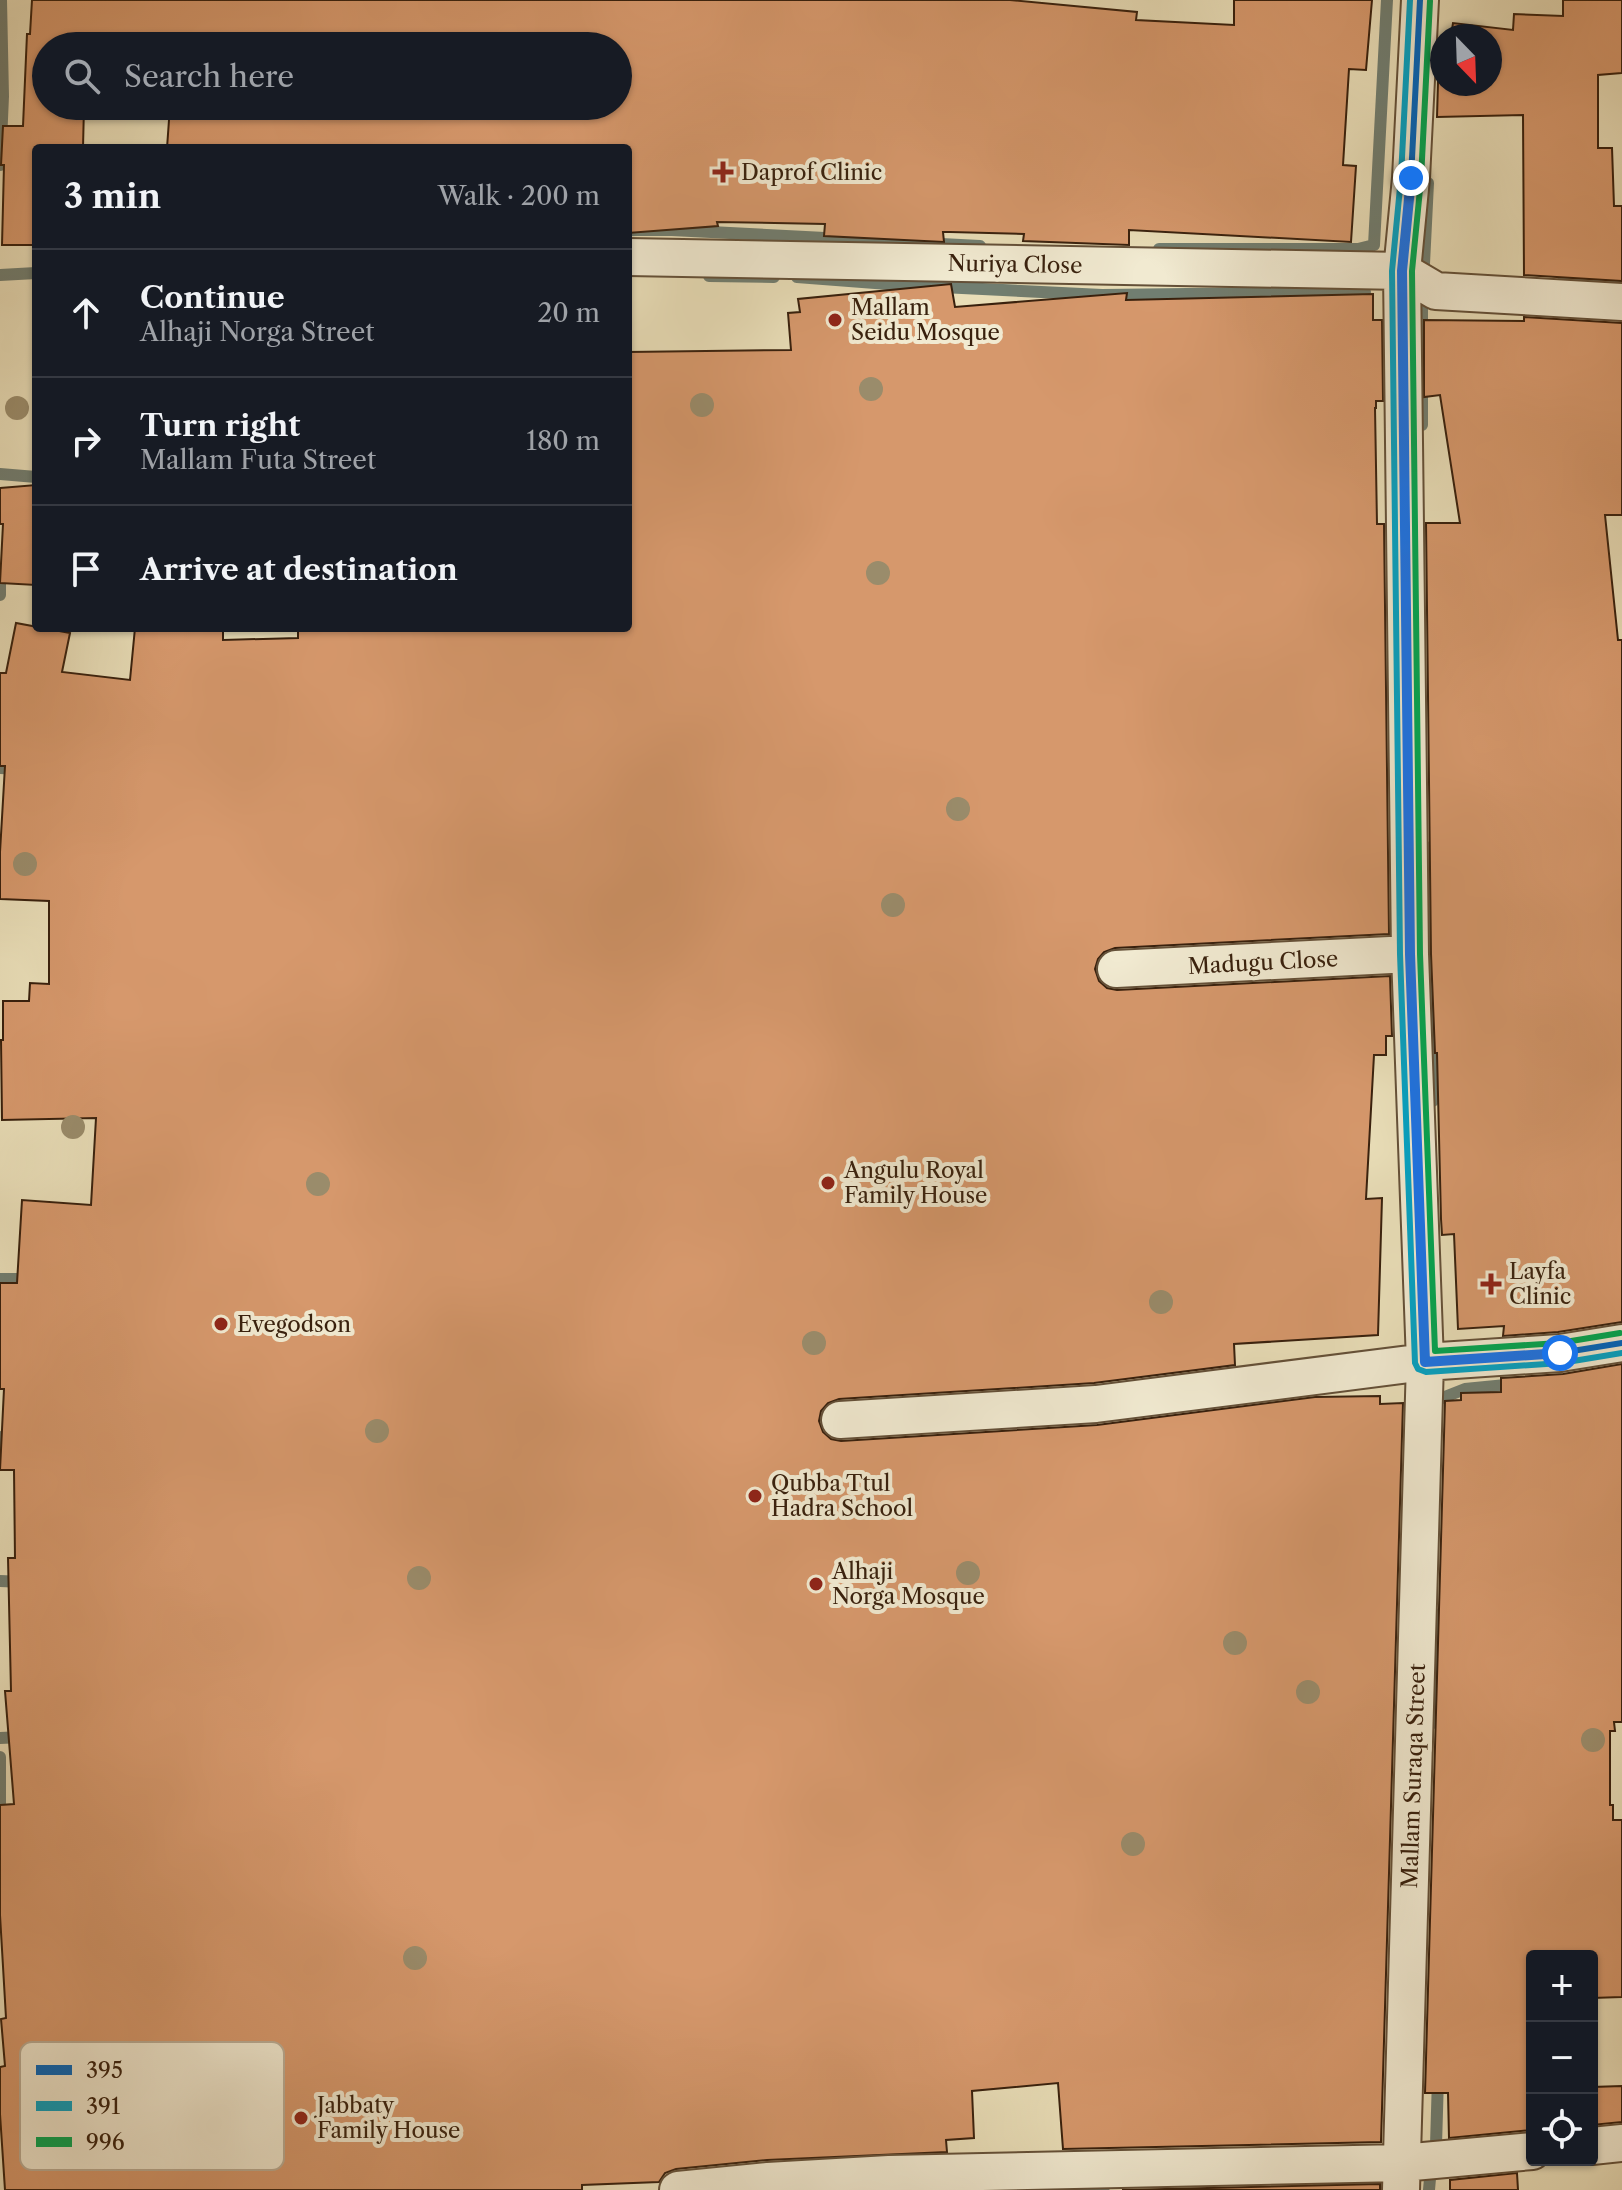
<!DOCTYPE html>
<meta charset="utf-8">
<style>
:root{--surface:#171b24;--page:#20242c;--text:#f1f3f6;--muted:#9ea1a6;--line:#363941}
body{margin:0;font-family:"Libre Caslon Text",serif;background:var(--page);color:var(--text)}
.controls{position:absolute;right:24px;bottom:24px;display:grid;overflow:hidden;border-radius:8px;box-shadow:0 2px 6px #0004}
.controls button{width:72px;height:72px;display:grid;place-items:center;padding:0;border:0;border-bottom:2px solid var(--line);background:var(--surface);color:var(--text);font:40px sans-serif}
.compass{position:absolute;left:1430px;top:24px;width:72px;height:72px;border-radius:50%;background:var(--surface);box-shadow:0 2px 6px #0004;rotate:157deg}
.stop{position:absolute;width:24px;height:24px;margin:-18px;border:6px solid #1a73e8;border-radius:50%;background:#fff}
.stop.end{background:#1a73e8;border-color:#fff;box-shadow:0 2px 8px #0008}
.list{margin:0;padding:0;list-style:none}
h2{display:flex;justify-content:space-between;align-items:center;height:104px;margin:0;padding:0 32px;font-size:34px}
h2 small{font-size:26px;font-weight:400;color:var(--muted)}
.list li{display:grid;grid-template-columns:52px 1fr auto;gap:24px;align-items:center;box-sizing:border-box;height:128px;padding:0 32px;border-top:2px solid var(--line)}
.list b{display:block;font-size:30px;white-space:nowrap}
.list p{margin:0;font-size:26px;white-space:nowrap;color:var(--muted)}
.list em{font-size:26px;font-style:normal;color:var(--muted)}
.icon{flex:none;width:44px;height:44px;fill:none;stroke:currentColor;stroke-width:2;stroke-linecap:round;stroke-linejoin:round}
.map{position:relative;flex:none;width:1622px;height:2190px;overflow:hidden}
.search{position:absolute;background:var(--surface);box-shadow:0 2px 6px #0004;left:32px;top:32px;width:600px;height:88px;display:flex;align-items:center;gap:20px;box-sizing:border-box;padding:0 28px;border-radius:44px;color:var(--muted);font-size:30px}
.panel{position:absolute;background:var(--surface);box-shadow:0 2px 6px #0004;left:32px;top:144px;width:600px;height:488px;border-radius:8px}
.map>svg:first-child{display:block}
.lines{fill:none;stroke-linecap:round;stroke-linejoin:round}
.stream{stroke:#717e71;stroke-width:12}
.building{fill:#d6986c;stroke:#38200d;stroke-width:2}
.minor-casing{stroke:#645038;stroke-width:40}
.minor{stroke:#f1ead1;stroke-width:36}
.bus-1-casing{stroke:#f1ead1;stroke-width:12}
.bus-2-casing{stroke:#f1ead1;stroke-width:12}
.bus-3-casing{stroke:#f1ead1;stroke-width:12}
.bus-1{stroke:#0065bd;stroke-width:6}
.bus-2{stroke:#03a2c4;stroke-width:6}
.bus-3{stroke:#00a651;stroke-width:6}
.tree{fill:#9a8c6b}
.route{stroke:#1a73e8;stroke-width:10}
.poi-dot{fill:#8f2418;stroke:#f1ead1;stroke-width:3}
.labels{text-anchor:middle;stroke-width:8;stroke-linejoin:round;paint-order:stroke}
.poi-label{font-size:22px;fill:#38200d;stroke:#f1ead1;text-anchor:start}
.street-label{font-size:22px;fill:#38200d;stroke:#f1ead1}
.key{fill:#f1ead1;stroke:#baad96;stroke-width:2}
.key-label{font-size:22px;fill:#38200d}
</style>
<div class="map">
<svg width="1622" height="2190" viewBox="0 0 1622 2190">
<rect width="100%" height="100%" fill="#e9deb8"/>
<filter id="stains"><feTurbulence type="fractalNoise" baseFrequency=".0025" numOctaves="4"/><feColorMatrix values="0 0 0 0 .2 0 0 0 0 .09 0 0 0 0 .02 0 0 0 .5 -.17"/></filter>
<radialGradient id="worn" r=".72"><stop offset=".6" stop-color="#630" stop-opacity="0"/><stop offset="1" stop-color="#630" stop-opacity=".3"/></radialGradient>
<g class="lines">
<path class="stream" d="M0,165L3,96L1,0
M628,230H672L980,246
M1159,249H1358L1374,245L1387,0
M0,275L36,273
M709,276L774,277
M797,277L901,285L1102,295L1365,292
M1563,281H1622
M1422,425V304L1428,183
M0,474L36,477
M0,578V595
M0,768L21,769
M1426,847L1433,1101
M0,1279H22L31,1275
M1436,1408L1437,1400L1465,1389L1516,1384
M0,1437V1463
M0,1581L24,1582
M1435,1614L1436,1723
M0,1738L23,1737
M0,1757V1803
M1318,2182L1379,2184V2190
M1035,2190L1104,2187
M1429,2190L1431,2167L1436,2145L1438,2078"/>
</g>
<path class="building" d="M32,0H1010L1137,12L1136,20L1234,25V0H1372L1366,70L1349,69L1343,165L1356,166L1351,242L1129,230V245L1023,241L1024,234L950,232H943L944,242L824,236L825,224L717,222L718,226L628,233V148H167L170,106H618V46H46V106H84L83,148H36V245H2L4,165H1L3,126H23L27,34H30Z
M1563,0H1622V73L1598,75V148H1612L1614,206H1622V281L1524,275L1523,115L1437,117L1439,48H1442V84H1490V36H1451L1453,23L1513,30L1514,14L1563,16Z
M951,284L955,307L1127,293L1126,300L1373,294V320H1382L1383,401H1376V408H1375L1377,524H1384L1389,934L1115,948L1104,952L1098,959L1095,969L1099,981L1107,988L1117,990L1390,976L1392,1036H1386V1055H1374L1366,1199L1382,1198L1378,1335L1234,1344L1235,1365L1094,1383L839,1399L828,1403L821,1411L819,1421L823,1432L831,1439L841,1441L1097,1425L1315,1397L1380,1396V1404L1403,1403L1381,2142L1063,2149L1058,2083L972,2091L974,2138L946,2140L947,2152L767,2160L676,2169L665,2173L659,2182L582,2185V2190H5L0,2114V2067L5,2066L1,2019L6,2018L0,1915V1805L14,1804L5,1691H11L8,1558H15L14,1470H0L4,1389H0V1283H17L22,1200L91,1205L96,1118L2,1120L1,1040H3V1001H29L30,983L49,984V901L0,899V852L5,766H0V673H6L16,623L70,633L62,672L130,680L135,628H223V640L298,638V628H628V352L791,350L788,313L800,312L798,299Z
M1524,317L1622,323V515H1605L1618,640H1622V1322L1558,1332L1503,1336L1504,1326L1458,1329L1454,1234L1442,1235L1441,1219L1437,1053H1435L1431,954L1426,523H1460L1440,395L1424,397V320L1524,321Z
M36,485V585L0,583L3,524H0V488Z
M1622,1364V1722H1614L1615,1731H1610V1805H1613V1820H1622V1997L1592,1998V1956H1532V2130L1449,2138L1448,2093H1425L1445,1401L1461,1400V1393L1501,1392V1378L1563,1374Z
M1622,2086V2122L1592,2125V2087Z
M1517,2173L1518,2190H1450V2180Z
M1380,2184V2190H1122Z"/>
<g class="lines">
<defs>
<path id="minor" d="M628,257L1402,271L1436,291L1622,302
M1116,969L1410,954
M840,1420L1096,1404L1425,1362L1560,1353L1622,1343
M1592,2146L1622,2143
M678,2190L768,2181L889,2174L1402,2163L1532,2151
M1401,2190L1425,1362L1410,954L1402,271L1411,178L1420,0"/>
</defs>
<use href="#minor" class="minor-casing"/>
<use href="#minor" class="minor"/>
<defs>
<path id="bus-1" d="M1420,0L1411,178L1402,271L1410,954L1425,1362L1560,1353L1622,1343"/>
<path id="bus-2" d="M1410,0L1401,177L1392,271L1400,954L1415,1363L1418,1369L1426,1372L1561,1363L1622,1353"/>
<path id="bus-3" d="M1430,1L1421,179L1412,271L1420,954L1435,1351L1559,1343L1620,1333"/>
</defs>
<use href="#bus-1" class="bus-1-casing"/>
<use href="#bus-2" class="bus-2-casing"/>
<use href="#bus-3" class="bus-3-casing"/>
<use href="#bus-1" class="bus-1"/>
<use href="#bus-2" class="bus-2"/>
<use href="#bus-3" class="bus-3"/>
</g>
<g class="tree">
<circle cx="871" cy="389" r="12"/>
<circle cx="702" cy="405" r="12"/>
<circle cx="17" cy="408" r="12"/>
<circle cx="878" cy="573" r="12"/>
<circle cx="958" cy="809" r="12"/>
<circle cx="25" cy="864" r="12"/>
<circle cx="893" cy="905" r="12"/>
<circle cx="73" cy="1127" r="12"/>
<circle cx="318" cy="1184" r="12"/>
<circle cx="1161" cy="1302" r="12"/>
<circle cx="814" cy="1343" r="12"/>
<circle cx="377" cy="1431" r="12"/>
<circle cx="968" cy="1573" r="12"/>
<circle cx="419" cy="1578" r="12"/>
<circle cx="1235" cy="1643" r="12"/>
<circle cx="1308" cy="1692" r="12"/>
<circle cx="1593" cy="1740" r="12"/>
<circle cx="1133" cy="1844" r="12"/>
<circle cx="415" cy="1958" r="12"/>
</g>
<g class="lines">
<path class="route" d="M1411,178L1402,271L1410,954L1425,1362L1560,1353"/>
</g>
<g class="poi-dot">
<path d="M719 160h8v8h8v8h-8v8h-8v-8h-8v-8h8z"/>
<circle cx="835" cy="320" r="8"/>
<circle cx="828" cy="1183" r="8"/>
<path d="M1487 1272h8v8h8v8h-8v8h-8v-8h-8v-8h8z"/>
<circle cx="221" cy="1324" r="8"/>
<circle cx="755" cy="1496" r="8"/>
<circle cx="816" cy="1584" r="8"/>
<circle cx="301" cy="2118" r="8"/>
</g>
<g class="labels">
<g class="poi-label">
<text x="741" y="180">Daprof Clinic</text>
<text x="851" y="315">Mallam<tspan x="851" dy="25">Seidu Mosque</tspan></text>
<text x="844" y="1178">Angulu Royal<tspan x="844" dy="25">Family House</tspan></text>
<text x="1509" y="1279">Layfa<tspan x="1509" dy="25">Clinic</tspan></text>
<text x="237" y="1332">Evegodson</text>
<text x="771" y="1491">Qubba Ttul<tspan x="771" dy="25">Hadra School</tspan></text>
<text x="832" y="1579">Alhaji<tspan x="832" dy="25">Norga Mosque</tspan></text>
<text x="317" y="2113">Jabbaty<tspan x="317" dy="25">Family House</tspan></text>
</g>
<g class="street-label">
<text transform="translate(1015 264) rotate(1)" y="8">Nuriya Close</text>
<text transform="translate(1263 962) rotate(-3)" y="8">Madugu Close</text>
<text transform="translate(1413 1776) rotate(-88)" y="8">Mallam Suraqa Street</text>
</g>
</g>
<rect x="20" y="2042" width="264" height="128" rx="12" class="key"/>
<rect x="36" y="2065" width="36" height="10" fill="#0065bd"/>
<rect x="36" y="2101" width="36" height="10" fill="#03a2c4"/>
<rect x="36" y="2137" width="36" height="10" fill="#00a651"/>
<g class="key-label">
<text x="86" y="2078">395</text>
<text x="86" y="2114">391</text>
<text x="86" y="2150">996</text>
</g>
<rect width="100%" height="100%" filter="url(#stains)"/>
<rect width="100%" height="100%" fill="url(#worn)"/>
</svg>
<div class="controls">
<button>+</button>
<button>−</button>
<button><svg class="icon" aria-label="locate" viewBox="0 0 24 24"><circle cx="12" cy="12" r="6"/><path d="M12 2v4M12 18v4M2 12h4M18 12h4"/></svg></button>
</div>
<svg class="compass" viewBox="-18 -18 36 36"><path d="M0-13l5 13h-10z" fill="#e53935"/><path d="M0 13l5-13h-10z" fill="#9ea1a6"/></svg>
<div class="stop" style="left:1560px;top:1353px"></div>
<div class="stop end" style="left:1411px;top:178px"></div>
<div class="search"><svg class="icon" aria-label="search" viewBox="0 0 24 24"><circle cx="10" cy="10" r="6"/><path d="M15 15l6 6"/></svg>Search here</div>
<section class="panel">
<h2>3 min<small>Walk · 200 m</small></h2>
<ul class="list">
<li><svg class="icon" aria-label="ahead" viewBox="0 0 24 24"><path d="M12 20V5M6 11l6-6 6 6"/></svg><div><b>Continue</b><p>Alhaji Norga Street</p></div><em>20 m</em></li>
<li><svg class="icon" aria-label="right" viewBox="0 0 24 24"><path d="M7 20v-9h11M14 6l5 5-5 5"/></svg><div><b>Turn right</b><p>Mallam Futa Street</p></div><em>180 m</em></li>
<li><svg class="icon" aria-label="arrive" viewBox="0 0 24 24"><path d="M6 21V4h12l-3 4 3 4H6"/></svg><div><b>Arrive at destination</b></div></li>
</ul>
</section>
</div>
